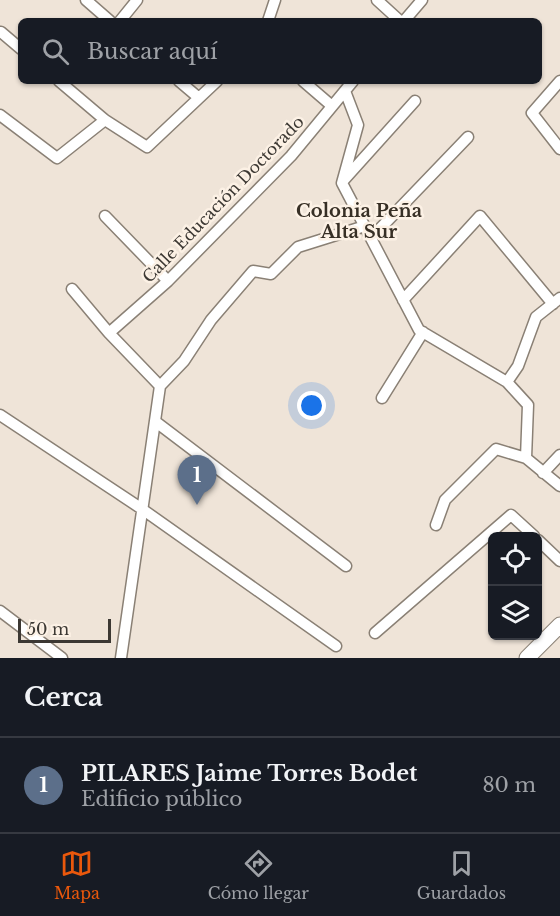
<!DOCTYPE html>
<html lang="es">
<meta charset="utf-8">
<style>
:root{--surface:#171b24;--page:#20242c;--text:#f1f3f6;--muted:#9ea1a6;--line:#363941;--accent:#ea580c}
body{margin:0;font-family:"Libre Baskerville",serif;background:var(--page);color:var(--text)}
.controls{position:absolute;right:18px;bottom:18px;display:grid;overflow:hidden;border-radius:9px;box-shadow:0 2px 4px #0004}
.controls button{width:54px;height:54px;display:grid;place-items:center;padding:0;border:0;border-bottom:2px solid var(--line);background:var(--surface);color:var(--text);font:30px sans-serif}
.scale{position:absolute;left:18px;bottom:15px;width:93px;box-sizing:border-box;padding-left:6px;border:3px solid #3c3833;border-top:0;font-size:16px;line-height:21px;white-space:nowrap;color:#3c3833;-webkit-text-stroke:4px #fcf1e5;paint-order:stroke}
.you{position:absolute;left:312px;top:406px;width:21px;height:21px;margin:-15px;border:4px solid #fff;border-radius:50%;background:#1a73e8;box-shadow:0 0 0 9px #1a73e833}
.badge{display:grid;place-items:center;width:39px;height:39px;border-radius:50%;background:var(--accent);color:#fff;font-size:20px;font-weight:700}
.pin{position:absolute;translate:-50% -50px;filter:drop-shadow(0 2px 3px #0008)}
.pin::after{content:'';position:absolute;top:32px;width:21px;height:18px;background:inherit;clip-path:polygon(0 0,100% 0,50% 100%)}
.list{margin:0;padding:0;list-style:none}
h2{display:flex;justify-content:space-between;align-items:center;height:78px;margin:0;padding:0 24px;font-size:26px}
h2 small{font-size:20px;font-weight:400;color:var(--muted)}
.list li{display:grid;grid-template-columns:39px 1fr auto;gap:18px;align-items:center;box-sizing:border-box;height:96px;padding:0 24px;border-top:2px solid var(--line)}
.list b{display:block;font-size:22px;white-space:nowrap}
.list p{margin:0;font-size:20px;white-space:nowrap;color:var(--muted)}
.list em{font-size:20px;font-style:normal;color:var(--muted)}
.icon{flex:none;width:33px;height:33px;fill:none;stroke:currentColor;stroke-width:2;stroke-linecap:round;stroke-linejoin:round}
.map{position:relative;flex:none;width:560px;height:658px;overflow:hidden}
.search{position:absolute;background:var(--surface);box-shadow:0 2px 4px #0004;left:18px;right:18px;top:18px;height:66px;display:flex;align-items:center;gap:15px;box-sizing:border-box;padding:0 21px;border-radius:9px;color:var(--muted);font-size:22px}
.sheet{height:174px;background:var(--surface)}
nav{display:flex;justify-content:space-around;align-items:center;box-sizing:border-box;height:84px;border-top:2px solid var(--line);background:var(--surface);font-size:16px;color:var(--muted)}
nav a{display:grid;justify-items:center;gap:3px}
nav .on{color:var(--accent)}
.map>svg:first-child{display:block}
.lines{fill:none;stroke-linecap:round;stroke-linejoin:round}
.street-casing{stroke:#8a8075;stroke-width:13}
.secondary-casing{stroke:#8a8075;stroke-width:17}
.street{stroke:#fff;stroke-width:10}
.secondary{stroke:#fff;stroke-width:15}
.labels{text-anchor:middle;stroke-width:5;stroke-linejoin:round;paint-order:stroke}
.street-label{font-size:16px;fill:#3c3833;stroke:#fcf1e5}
.neighbourhood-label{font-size:18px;font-weight:bold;fill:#372f25;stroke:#fcf1e5}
</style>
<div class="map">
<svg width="560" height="658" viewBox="0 0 560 658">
<rect width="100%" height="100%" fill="#efe4d8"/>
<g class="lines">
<defs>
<path id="street" d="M86,0L110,21
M377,0L400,21
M120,21L137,0
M268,21L275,0
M404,21L422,0
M1,32L21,49
M59,81L105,120L147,147L217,81
M179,81L199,98
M303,81L332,106
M560,81L532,113L560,149
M345,91L358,125L342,183L419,330L507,382L528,405L526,458L560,486
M0,115L57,158L105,120
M343,181L415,101
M105,216L168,281
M371,238L468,137
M72,289L109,333L160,386L121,658
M403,300L480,216L553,304
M109,333L168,281L291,156L353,81
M507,382L518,366L536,317L560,298
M160,386L184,361L211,320L253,271L271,274L298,247L365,226
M382,398L423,332
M0,415L142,509L336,646
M156,422L346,566
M543,473L560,455
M436,525L445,500L496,449L526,458
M538,540L560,561
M0,611L62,658
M375,633L511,515L534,536"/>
<path id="secondary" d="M527,658L560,625"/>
</defs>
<use href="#street" class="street-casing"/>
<use href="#secondary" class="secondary-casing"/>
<use href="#street" class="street"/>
<use href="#secondary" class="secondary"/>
</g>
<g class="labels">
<g class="street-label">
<text transform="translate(223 199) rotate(-46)" y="6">Calle Educación Doctorado</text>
</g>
<g class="neighbourhood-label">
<text x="359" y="217">Colonia Peña<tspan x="359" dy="21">Alta Sur</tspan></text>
</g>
</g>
</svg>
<div class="controls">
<button><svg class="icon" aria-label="locate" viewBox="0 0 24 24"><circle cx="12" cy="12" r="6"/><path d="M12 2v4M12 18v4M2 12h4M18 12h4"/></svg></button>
<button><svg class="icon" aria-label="layers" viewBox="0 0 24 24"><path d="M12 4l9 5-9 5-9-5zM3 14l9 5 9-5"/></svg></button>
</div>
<div class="scale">50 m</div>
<div class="you"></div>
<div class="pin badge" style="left:197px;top:505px;background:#5c6f8a">1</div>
<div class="search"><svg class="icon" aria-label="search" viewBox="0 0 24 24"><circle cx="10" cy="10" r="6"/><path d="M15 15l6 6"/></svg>Buscar aquí</div>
</div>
<section class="sheet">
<h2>Cerca<small></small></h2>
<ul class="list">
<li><span class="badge" style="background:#5c6f8a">1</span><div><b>PILARES Jaime Torres Bodet</b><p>Edificio público</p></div><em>80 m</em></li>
</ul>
</section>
<nav>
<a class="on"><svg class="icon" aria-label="map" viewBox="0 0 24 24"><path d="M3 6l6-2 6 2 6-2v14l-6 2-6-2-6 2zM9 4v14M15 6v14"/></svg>Mapa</a>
<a><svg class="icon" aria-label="directions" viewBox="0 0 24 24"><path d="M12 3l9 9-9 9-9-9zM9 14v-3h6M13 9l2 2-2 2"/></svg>Cómo llegar</a>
<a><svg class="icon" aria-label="saved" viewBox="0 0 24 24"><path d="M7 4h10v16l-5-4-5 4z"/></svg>Guardados</a>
</nav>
